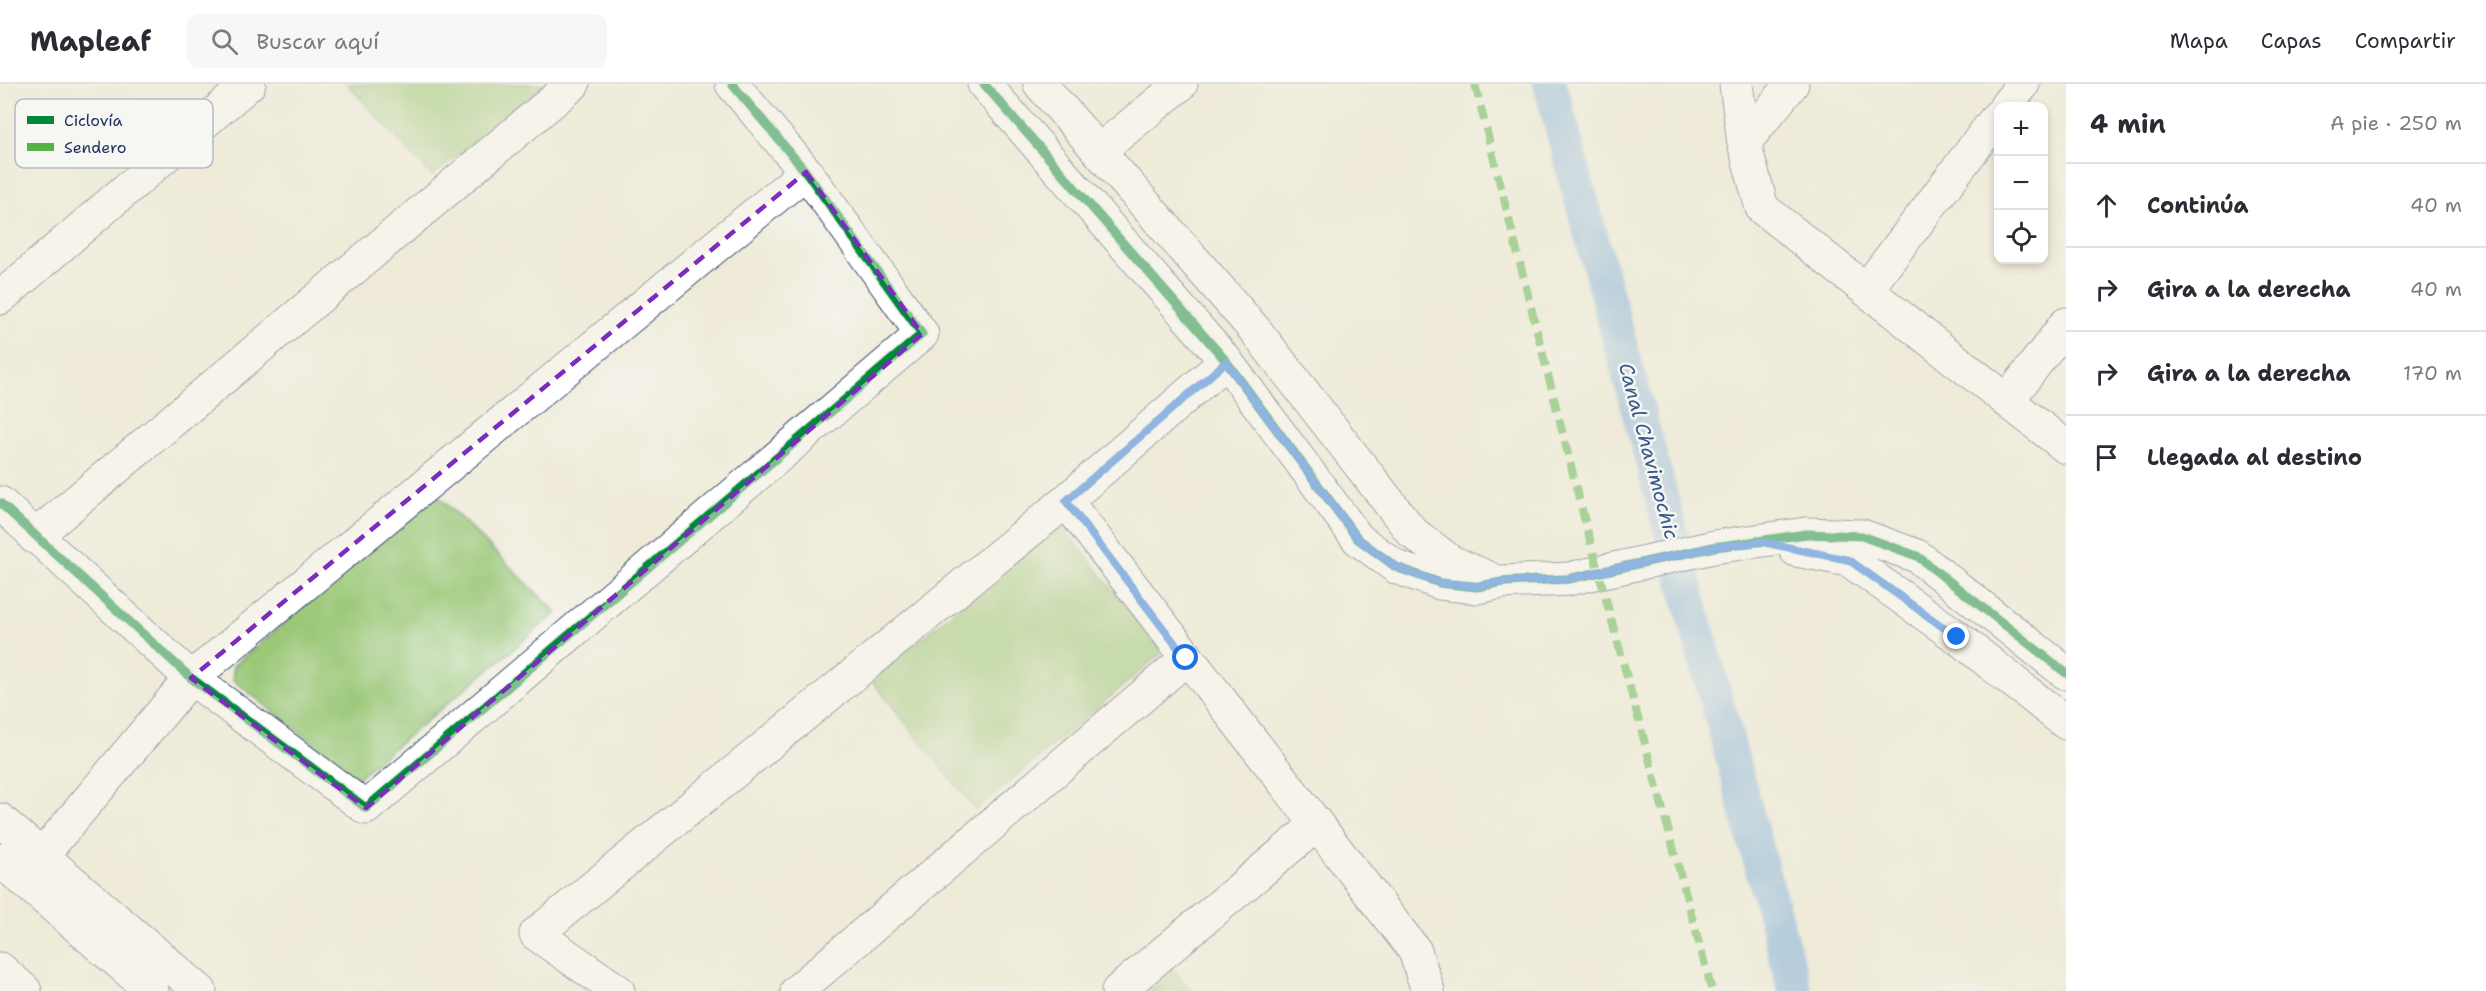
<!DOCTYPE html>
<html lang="es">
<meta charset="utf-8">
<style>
:root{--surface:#fff;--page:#f7f7f7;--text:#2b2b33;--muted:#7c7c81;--line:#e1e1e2}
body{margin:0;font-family:"Shantell Sans",sans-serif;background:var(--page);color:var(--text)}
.controls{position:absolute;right:18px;top:18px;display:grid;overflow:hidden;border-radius:12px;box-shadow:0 3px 9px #0003}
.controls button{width:54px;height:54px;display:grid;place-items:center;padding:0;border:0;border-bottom:2px solid var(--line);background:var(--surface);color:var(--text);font:30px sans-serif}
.stop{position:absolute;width:18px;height:18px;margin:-14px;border:4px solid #1a73e8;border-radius:50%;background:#fff}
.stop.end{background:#1a73e8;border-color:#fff;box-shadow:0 2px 6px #0008}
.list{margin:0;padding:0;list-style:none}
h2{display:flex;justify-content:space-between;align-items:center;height:78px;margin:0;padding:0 24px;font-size:26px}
h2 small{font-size:20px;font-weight:400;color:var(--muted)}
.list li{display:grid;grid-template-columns:39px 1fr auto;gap:18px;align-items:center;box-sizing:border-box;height:84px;padding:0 24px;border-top:2px solid var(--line)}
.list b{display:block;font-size:22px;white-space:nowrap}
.list em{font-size:20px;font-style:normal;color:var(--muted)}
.icon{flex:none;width:33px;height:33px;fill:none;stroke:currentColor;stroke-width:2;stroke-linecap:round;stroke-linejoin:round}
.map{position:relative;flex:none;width:2066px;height:907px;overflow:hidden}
header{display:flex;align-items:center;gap:36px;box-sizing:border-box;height:84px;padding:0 30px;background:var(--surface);border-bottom:2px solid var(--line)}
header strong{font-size:28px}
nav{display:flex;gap:33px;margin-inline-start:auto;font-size:21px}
.search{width:420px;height:54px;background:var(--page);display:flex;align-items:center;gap:15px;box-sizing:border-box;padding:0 21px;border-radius:12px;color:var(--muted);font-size:22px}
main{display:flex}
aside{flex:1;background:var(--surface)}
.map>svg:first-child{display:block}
.green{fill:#9ac877;stroke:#5a7c6a;stroke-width:1.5}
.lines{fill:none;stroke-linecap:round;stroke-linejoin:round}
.canal{stroke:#72a8e0;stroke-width:34}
.street-casing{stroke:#3b4b70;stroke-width:35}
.secondary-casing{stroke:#3b4b70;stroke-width:35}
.highway-casing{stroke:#3b4b70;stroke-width:35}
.street{stroke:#fff;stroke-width:33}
.secondary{stroke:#fff;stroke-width:33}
.highway{stroke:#fff;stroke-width:33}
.quiet{stroke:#55b248;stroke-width:8;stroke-dasharray:15 8;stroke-linecap:butt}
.cycleway-casing{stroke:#f6f6f2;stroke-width:13}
.cycleway{stroke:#00873e;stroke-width:9}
.route{stroke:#1a73e8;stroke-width:8}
.marked{fill:none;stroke:#7b2cbf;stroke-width:4.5;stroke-dasharray:12 8;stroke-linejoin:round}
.labels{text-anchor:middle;stroke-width:5;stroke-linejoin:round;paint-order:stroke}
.water-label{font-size:20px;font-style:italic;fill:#39598c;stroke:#f6f6f2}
.key{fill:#f6f6f2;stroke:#b4bac6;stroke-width:1.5}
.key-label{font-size:16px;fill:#1b2f5e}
</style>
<header>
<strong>Mapleaf</strong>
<div class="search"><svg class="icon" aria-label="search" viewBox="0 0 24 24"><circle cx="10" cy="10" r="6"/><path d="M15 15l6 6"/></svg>Buscar aquí</div>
<nav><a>Mapa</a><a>Capas</a><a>Compartir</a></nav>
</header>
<main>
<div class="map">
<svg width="2066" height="907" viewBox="0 0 2066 907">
<rect width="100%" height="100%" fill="#f6f6f2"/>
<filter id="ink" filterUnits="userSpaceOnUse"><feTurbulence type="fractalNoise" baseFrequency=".0167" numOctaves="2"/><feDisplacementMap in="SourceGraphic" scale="12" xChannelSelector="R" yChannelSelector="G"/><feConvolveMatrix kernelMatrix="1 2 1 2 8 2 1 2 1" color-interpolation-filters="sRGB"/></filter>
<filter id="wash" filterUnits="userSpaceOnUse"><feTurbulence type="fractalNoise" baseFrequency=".008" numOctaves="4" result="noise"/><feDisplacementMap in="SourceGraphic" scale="24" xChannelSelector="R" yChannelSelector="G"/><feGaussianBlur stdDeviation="1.35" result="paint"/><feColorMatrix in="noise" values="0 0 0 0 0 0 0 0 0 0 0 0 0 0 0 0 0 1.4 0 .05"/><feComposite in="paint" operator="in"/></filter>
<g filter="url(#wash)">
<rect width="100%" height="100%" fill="#efebd8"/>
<path class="green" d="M347,0H545L432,92Z
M437,411L557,529L357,694L233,596V582Z
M1060,440L1163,568L976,726L871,596Z
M1174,886L1192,907H1149Z"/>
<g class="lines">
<path class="canal" d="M1550,0L1795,907"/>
</g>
</g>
<g filter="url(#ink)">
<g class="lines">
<defs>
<path id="street" d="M1736,0L1744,59L1762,124L2066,363
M2006,22L2023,0
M1744,59L1792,0
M1100,66L1181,0
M1866,206L1998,32
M0,214L249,0
M2007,317L2066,240
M1066,417L1415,867L1428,907
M0,419L191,594L366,724L922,250L806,88L732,0
M34,453L573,0
M0,736L200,907
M0,776L152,907
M23,794L191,594L806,88
M618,907L536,850L1066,417L1226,277
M797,907L1187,574
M1118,907L1315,742"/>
<path id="secondary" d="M984,0L1226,277L1358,455L1396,483L1440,499L1477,503L1502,498L1568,495L1714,463L1806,450L1862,452L1917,472L2066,589
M1040,0L1255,246L1412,448L1451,478L1488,494
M1796,466L1849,476L1957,553L2066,639"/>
<path id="highway" d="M0,885L25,907"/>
</defs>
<use href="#street" class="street-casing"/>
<use href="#secondary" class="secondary-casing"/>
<use href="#highway" class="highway-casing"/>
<use href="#street" class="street"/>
<use href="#secondary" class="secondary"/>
<use href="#highway" class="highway"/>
<path class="quiet" d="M1475,0L1584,434L1712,907"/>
<defs>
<path id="cycleway" d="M984,0L1226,277L1358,455L1396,483L1440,499L1477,503L1502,498L1568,495L1714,463L1806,450L1862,452L1917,472L2066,589
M0,419L191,594L366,724L922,250L806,88L732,0"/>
</defs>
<use href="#cycleway" class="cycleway-casing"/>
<use href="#cycleway" class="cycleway"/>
</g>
</g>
<g class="lines" filter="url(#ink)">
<path class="route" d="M1186,574L1066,417L1226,278L1358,455L1396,483L1440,499L1477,502L1502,498L1568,495L1714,463L1762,458L1849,476L1957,553"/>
</g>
<path d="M0 0H2066V907H0ZM806,88L922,250L366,724L191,594Z" fill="#efebd8" fill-opacity=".55" fill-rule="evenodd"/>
<path class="marked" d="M806,88L922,250L366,724L191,594Z"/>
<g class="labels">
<g class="water-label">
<text transform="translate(1649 367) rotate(75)" y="7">Canal Chavimochic</text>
</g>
</g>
<rect x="15" y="15" width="198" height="69" rx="9" class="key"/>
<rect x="27" y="32" width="27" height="8" fill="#00873e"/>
<rect x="27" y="59" width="27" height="8" fill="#55b248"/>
<g class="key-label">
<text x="64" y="42">Ciclovía</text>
<text x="64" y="69">Sendero</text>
</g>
</svg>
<div class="controls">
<button>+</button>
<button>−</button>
<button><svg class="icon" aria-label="locate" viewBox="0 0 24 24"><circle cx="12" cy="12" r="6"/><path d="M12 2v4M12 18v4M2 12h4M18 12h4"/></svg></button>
</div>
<div class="stop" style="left:1186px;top:574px"></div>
<div class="stop end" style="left:1957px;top:553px"></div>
</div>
<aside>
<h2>4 min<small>A pie · 250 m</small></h2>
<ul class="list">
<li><svg class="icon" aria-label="ahead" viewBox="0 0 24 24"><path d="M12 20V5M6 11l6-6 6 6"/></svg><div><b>Continúa</b></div><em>40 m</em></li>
<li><svg class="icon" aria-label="right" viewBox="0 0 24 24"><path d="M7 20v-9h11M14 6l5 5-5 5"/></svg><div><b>Gira a la derecha</b></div><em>40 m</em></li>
<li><svg class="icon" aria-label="right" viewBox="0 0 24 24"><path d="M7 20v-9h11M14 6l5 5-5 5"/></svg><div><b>Gira a la derecha</b></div><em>170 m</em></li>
<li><svg class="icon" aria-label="arrive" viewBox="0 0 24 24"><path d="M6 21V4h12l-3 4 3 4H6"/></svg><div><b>Llegada al destino</b></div></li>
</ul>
</aside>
</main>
